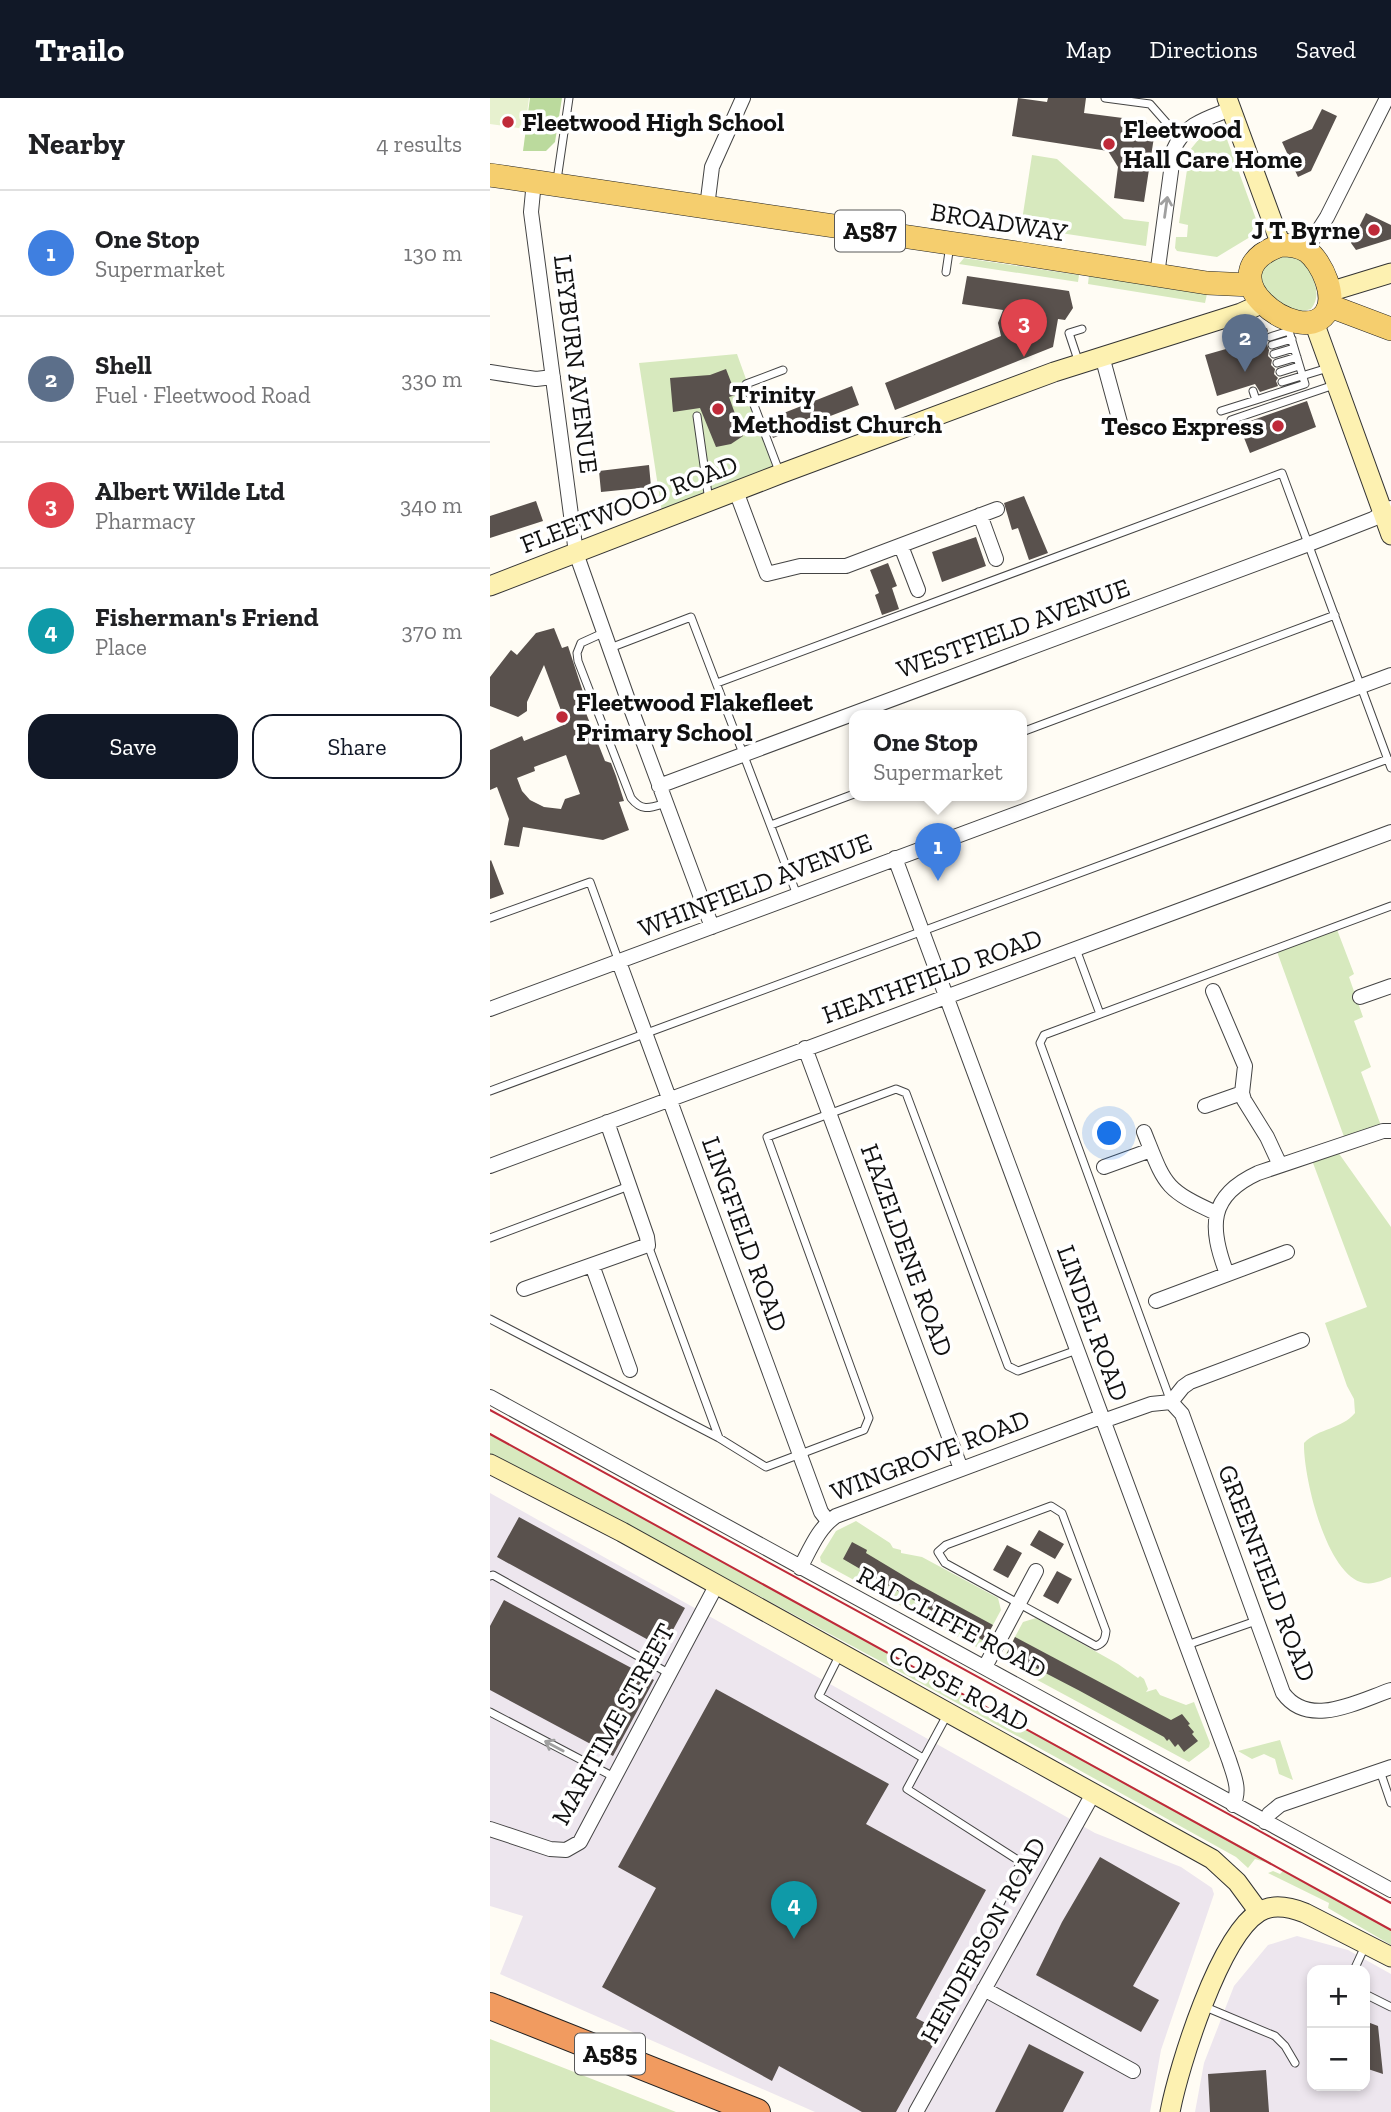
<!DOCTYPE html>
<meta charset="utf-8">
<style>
:root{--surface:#fff;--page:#f2f2f2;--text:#202124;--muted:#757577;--line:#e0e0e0;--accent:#111827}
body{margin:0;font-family:"Zilla Slab",serif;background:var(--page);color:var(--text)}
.controls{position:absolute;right:21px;bottom:21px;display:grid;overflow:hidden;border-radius:14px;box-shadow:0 4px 10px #0003}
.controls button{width:63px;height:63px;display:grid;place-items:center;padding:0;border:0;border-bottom:2px solid var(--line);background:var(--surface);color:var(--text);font:35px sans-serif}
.you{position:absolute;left:620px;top:1036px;width:24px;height:24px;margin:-18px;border:5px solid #fff;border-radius:50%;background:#1a73e8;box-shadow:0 0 0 10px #1a73e833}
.badge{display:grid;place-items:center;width:46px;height:46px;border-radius:50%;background:var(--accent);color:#fff;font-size:23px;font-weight:700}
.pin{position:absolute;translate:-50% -58px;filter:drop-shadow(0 2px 4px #0008)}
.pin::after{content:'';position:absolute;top:37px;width:24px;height:21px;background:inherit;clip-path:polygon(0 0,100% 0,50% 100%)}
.popup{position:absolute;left:359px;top:612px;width:178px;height:91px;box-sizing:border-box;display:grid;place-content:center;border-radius:14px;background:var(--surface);filter:drop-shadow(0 2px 5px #0005);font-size:23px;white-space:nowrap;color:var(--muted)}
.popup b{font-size:26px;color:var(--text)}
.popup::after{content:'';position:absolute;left:50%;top:100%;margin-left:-14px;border:14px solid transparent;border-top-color:var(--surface)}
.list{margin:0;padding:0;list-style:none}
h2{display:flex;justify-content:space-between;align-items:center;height:91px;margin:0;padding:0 28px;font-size:30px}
h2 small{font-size:23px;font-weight:400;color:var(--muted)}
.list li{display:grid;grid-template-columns:46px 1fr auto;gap:21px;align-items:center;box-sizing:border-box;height:126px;padding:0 28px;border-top:2px solid var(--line)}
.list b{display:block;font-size:26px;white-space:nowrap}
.list p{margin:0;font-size:23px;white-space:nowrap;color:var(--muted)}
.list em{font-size:23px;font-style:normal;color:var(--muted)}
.actions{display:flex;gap:14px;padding:21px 28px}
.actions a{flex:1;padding:16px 0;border:2px solid var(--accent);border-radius:21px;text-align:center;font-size:24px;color:var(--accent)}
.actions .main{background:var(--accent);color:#fff}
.map{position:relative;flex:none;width:901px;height:2014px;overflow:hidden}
header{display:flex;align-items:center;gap:42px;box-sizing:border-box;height:98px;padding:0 35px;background:var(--accent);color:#fff}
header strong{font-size:33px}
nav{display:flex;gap:38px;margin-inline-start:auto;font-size:24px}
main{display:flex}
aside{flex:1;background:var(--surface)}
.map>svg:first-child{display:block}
.industrial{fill:#ede6ee;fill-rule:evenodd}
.green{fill:#d7e9be}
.forest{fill:#bbda9d}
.pitch{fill:#e7f1cf}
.building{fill:#59514d;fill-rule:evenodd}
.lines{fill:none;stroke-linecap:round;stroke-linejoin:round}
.lane-casing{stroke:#444;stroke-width:9}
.street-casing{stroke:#444;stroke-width:16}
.secondary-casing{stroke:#333;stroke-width:21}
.primary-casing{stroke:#222;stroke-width:24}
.highway-casing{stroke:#222;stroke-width:28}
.lane{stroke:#fff;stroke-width:7}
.street{stroke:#fff;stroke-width:14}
.secondary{stroke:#fdf1b1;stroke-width:19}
.primary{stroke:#f5ce6e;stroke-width:23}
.highway{stroke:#f19b60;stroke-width:26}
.tram{stroke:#bf2a39;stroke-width:2}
.oneway{stroke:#a0a0a0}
.poi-dot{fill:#bf2a39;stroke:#fff;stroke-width:2.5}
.labels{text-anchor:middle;stroke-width:7;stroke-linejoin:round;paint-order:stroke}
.shield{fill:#fff;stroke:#585858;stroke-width:2}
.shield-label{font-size:24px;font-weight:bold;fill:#111}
.poi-label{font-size:26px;font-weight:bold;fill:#111;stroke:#fff;text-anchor:start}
.street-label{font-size:26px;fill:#111;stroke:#fff}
</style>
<header>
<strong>Trailo</strong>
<nav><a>Map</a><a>Directions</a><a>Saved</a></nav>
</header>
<main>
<aside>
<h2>Nearby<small>4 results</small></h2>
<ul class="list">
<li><span class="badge" style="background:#3f7fe0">1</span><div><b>One Stop</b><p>Supermarket</p></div><em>130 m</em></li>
<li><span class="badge" style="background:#5c6f8a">2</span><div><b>Shell</b><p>Fuel · Fleetwood Road</p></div><em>330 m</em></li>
<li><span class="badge" style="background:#e0444e">3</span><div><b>Albert Wilde Ltd</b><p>Pharmacy</p></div><em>340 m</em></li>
<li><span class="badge" style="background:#0f9aa8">4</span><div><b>Fisherman's Friend</b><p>Place</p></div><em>370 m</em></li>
</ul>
<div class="actions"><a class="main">Save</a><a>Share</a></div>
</aside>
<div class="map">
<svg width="901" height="2014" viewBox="0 0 901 2014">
<rect width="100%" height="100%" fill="#fffcf4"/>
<path class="industrial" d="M0,1395L605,1735L691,1769L722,1790L724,1796L671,1952L660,2014H325L10,1876L33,1818L0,1808Z
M807,1838L858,1852L901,1876V2014H705L714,1965L744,1888L778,1847ZM822,1872H875V1988H822Z"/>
<path class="green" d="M724,34L735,36L766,121L760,139L727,159L687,153L685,150L686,139H697L698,127L689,125L700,52L709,41Z
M542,57L567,61L634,121L659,124L656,148L531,129Z
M789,156L811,160C821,174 834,195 821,211C801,218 785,205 771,191L772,170Z
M474,160L589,177L588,184L469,166Z
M599,177L717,196L715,205L598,186Z
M247,256L290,376L173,421L149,265Z
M846,829L864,876L859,879L873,919L864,923L881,969L871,974L893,1033L857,1047L786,851Z
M845,1050L901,1129V1479C893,1482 883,1487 874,1485C836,1478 813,1377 814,1345C829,1330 852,1331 865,1315L864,1301L857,1288L835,1225L877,1209L820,1057Z
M0,1336L785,1767L765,1761L758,1770L746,1759C499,1622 252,1485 0,1358Z
M366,1423L400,1445L403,1450L411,1452V1455L432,1459L508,1500L511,1512L490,1551L331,1464L330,1459L346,1433Z
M546,1520L628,1566L648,1580L650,1578L654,1581L658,1591L656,1594L666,1591L670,1597L696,1607L704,1604L720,1645L719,1649L699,1664L512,1563L533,1524Z
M790,1642L803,1682L789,1676L785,1661L774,1656L762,1661L748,1653Z
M783,1773L790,1776L793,1773L901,1832V1847L838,1810L839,1805L778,1775Z
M0,1941L186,2014H0Z"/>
<path class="forest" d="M40,0H72L65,44L56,53H33Z"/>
<path class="pitch" d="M0,0H39L35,31L0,26Z"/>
<path class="building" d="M528,0L557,4L558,0H596L594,15L656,23L664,39L654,104L624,100L628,69L618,53L522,38Z
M832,11L847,18L821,73L808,79L792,44L822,31Z
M876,115L901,127V141L866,152L861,145Z
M477,178L579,193L583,210L575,222L568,221L563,249L405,312L395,285L511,238L508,225L513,212L472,206Z
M777,230L778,233L774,240L779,252L778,258L782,262L781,267L785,271L784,276L788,280L786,283L788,288L770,294L765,286L727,298L715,257L743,249L748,259L755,260L758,256L754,237Z
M236,271L246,297L239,299L253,338L241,346L226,349L210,310L183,314L180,280L220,277Z
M362,288L369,307L283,340L276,322Z
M817,303L826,329L760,355L749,327Z
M159,367L161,389L111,394L109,373Z
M534,398L558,455L539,462L528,430L522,432L514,405Z
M46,403L53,423L0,440V418Z
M486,439L496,468L452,484L442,454Z
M398,465L407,488L402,490L409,511L392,517L385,497L389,495L380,472Z
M64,530L72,550L78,548L93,594L90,600L115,663L121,665L126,678L134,703L129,704L139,732L113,742L33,729L29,749L14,747L19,721L7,689L0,692V652L32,638L34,643L76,626L54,567L37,604V613L28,619L0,608V579L21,552L27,557L46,535ZM76,657L90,696L75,701L71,711L54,709L40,702L32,693L27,680L45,673L44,669Z
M1,762L14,796L0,801V763Z
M29,1419L195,1510L173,1550L7,1459Z
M549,1432L574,1446L565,1461L540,1447Z
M362,1444L377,1452L376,1455L426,1485L503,1527L494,1543L353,1461Z
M517,1447L532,1455L518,1480L503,1472Z
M567,1473L582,1481L568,1506L553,1498Z
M14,1502L164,1582L123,1658L0,1592V1528Z
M525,1539L681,1622L692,1616L700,1626L698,1627L704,1634L702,1636L708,1643L694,1654L688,1646L685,1649L679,1641L677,1643L674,1639L590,1593L517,1555Z
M226,1591L399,1686L376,1726L496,1792L426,1920L451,1933L406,2014H372L289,1968L282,1983L112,1889L166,1790L128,1769Z
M610,1759L690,1805L643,1888L669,1902L651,1934L546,1877L572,1824Z
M875,1923L888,1928L893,1976L875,1970Z
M539,1946L594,1974L573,2014H505Z
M776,1972L779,2014H720L718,1976Z"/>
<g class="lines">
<defs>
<path id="lane" d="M615,0L660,6L689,39
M67,82L79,0
M456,174L460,147
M740,220L752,255
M780,239L799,233
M782,247L802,241
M784,256L804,250
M589,265L579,235L592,231
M787,265L807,259
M790,274L809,268
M792,284L838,270
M763,293L766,302L815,286L799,233L802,226
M731,313L766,302
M207,318L219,403
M741,322L844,287
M289,373L256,286L293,272
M113,535L91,545L87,555L88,563L141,700C152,714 160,710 176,705
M120,550L201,519L307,797
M227,585L792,375L901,670
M532,634L845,517
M281,727L364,696
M0,820L100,784L129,864
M586,851L610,916
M0,993L898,661
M0,1140L139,1088
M158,1147L229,1340
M0,1221L229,1340L276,1369L374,1332L379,1320L277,1039L406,991L416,995L518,1268L528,1273L587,1252
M681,1304L550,945L554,937L901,808
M561,1408L572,1415L616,1533C615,1541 614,1545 606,1548L455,1465L448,1454L456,1447Z
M0,1478L3,1477L180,1576
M697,1547L766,1523
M350,1556L329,1598L433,1660
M0,1614L124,1679
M890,1673L901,1705
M864,1872L875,1848
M875,1896L901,1909
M713,1908L785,1938L795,1948L805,1965
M450,1925L531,1764L417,1691L457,1617"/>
<path id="street" d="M44,83L41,114L86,455L143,616L222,829
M217,109L222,69L253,0
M816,152L837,119L897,0
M667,177L684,51C694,26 718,20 741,11
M612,258L631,328
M0,274L46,281L63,279
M246,393L277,476L310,468H356L507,411
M490,417L506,461
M411,448L428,492
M169,688L819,446L883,421L901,410
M405,760L739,1662C744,1678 751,1692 743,1707
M129,864L331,1414L338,1423
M723,893L755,968L752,995L754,1002L777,1039L790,1067
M870,899L901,888
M0,911L901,577
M315,950L471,1371
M715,1008L752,995
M654,1034C675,1086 673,1091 726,1115
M0,1068L901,734
M614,1069L661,1052
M102,1167L140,1272
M737,1176C719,1129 718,1098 768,1075L893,1033H901
M34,1191L158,1147L157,1139L117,1024
M666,1203L797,1154
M812,1242L700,1284L693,1289L681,1304L692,1316L793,1595C819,1631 868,1603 901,1592
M0,1299L901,1792
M613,1323L661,1306L681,1304
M310,1470C320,1452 328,1430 346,1418L611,1319
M495,1569L546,1473
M775,1724L779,1716L790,1707L901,1669
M0,1731L60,1751L76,1752L90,1744L226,1488
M494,1891L643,1973
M426,2014L604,1694"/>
<path id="secondary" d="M737,0L791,147
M839,194L901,175
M824,224L901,437
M0,488L290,376L564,274L751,215L771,206
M0,1366L132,1434L722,1761L747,1784L769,1814
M680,2014C689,1968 729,1839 769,1814C783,1805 800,1809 815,1815L901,1859"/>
<path id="primary" d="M0,77L527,155L717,185L761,187
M791,147C800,147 809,148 817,153C832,164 848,200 835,216C810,250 710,176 791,147Z
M840,208L901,231"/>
<path id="highway" d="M0,1908L267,2014"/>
</defs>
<use href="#lane" class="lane-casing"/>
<use href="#street" class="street-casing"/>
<use href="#secondary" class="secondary-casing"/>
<use href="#primary" class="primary-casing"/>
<use href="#highway" class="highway-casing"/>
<use href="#lane" class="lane"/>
<use href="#street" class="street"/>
<use href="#secondary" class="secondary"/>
<use href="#primary" class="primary"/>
<use href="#highway" class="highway"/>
<path class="tram" d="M0,1312L901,1805
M0,1336L901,1832"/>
</g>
<defs><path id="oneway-shaft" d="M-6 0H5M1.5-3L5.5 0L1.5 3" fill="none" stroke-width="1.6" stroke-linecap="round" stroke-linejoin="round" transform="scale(1.75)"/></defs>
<g class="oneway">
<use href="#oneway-shaft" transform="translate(676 109) rotate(-82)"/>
<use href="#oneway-shaft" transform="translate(64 1648) rotate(-152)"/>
</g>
<g class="poi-dot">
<circle cx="18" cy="24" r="7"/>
<circle cx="619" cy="46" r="7"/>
<circle cx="884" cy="132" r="7"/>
<circle cx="228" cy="311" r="7"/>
<circle cx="788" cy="328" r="7"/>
<circle cx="72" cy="619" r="7"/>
</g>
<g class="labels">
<g class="shield">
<rect x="345" y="112.5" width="70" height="41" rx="5"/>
<rect x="85" y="1935.5" width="70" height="41" rx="5"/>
</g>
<g class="shield-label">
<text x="380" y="141">A587</text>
<text x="120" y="1964">A585</text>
</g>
<g class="poi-label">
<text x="32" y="33">Fleetwood High School</text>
<text x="633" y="40">Fleetwood<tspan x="633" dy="30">Hall Care Home</tspan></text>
<text x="870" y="141" text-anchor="end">J T Byrne</text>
<text x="242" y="305">Trinity<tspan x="242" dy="30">Methodist Church</tspan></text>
<text x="774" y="337" text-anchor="end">Tesco Express</text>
<text x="86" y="613">Fleetwood Flakefleet<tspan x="86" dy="30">Primary School</tspan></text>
</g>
<g class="street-label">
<text transform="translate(509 124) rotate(9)" y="9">BROADWAY</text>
<text transform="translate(86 266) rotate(83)" y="9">LEYBURN AVENUE</text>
<text transform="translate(139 406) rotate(-21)" y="9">FLEETWOOD ROAD</text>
<text transform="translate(523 530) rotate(-20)" y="9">WESTFIELD AVENUE</text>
<text transform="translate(265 787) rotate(-21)" y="9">WHINFIELD AVENUE</text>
<text transform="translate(442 878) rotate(-20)" y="9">HEATHFIELD ROAD</text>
<text transform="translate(255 1136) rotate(70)" y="9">LINGFIELD ROAD</text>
<text transform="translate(417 1152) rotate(70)" y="9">HAZELDENE ROAD</text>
<text transform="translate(603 1225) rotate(70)" y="9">LINDEL ROAD</text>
<text transform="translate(440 1357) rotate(-21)" y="9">WINGROVE ROAD</text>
<text transform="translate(777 1475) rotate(69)" y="9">GREENFIELD ROAD</text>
<text transform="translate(462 1524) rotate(28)" y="9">RADCLIFFE ROAD</text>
<text transform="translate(469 1590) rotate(28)" y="9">COPSE ROAD</text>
<text transform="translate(123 1626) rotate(-61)" y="9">MARITIME STREET</text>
<text transform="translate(493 1842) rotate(-61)" y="9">HENDERSON ROAD</text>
</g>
</g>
</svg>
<div class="controls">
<button>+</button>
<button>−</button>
</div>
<div class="you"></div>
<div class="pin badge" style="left:448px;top:783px;background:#3f7fe0">1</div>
<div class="popup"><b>One Stop</b>Supermarket</div>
<div class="pin badge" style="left:755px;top:274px;background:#5c6f8a">2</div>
<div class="pin badge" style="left:534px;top:259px;background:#e0444e">3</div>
<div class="pin badge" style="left:304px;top:1841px;background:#0f9aa8">4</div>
</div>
</main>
